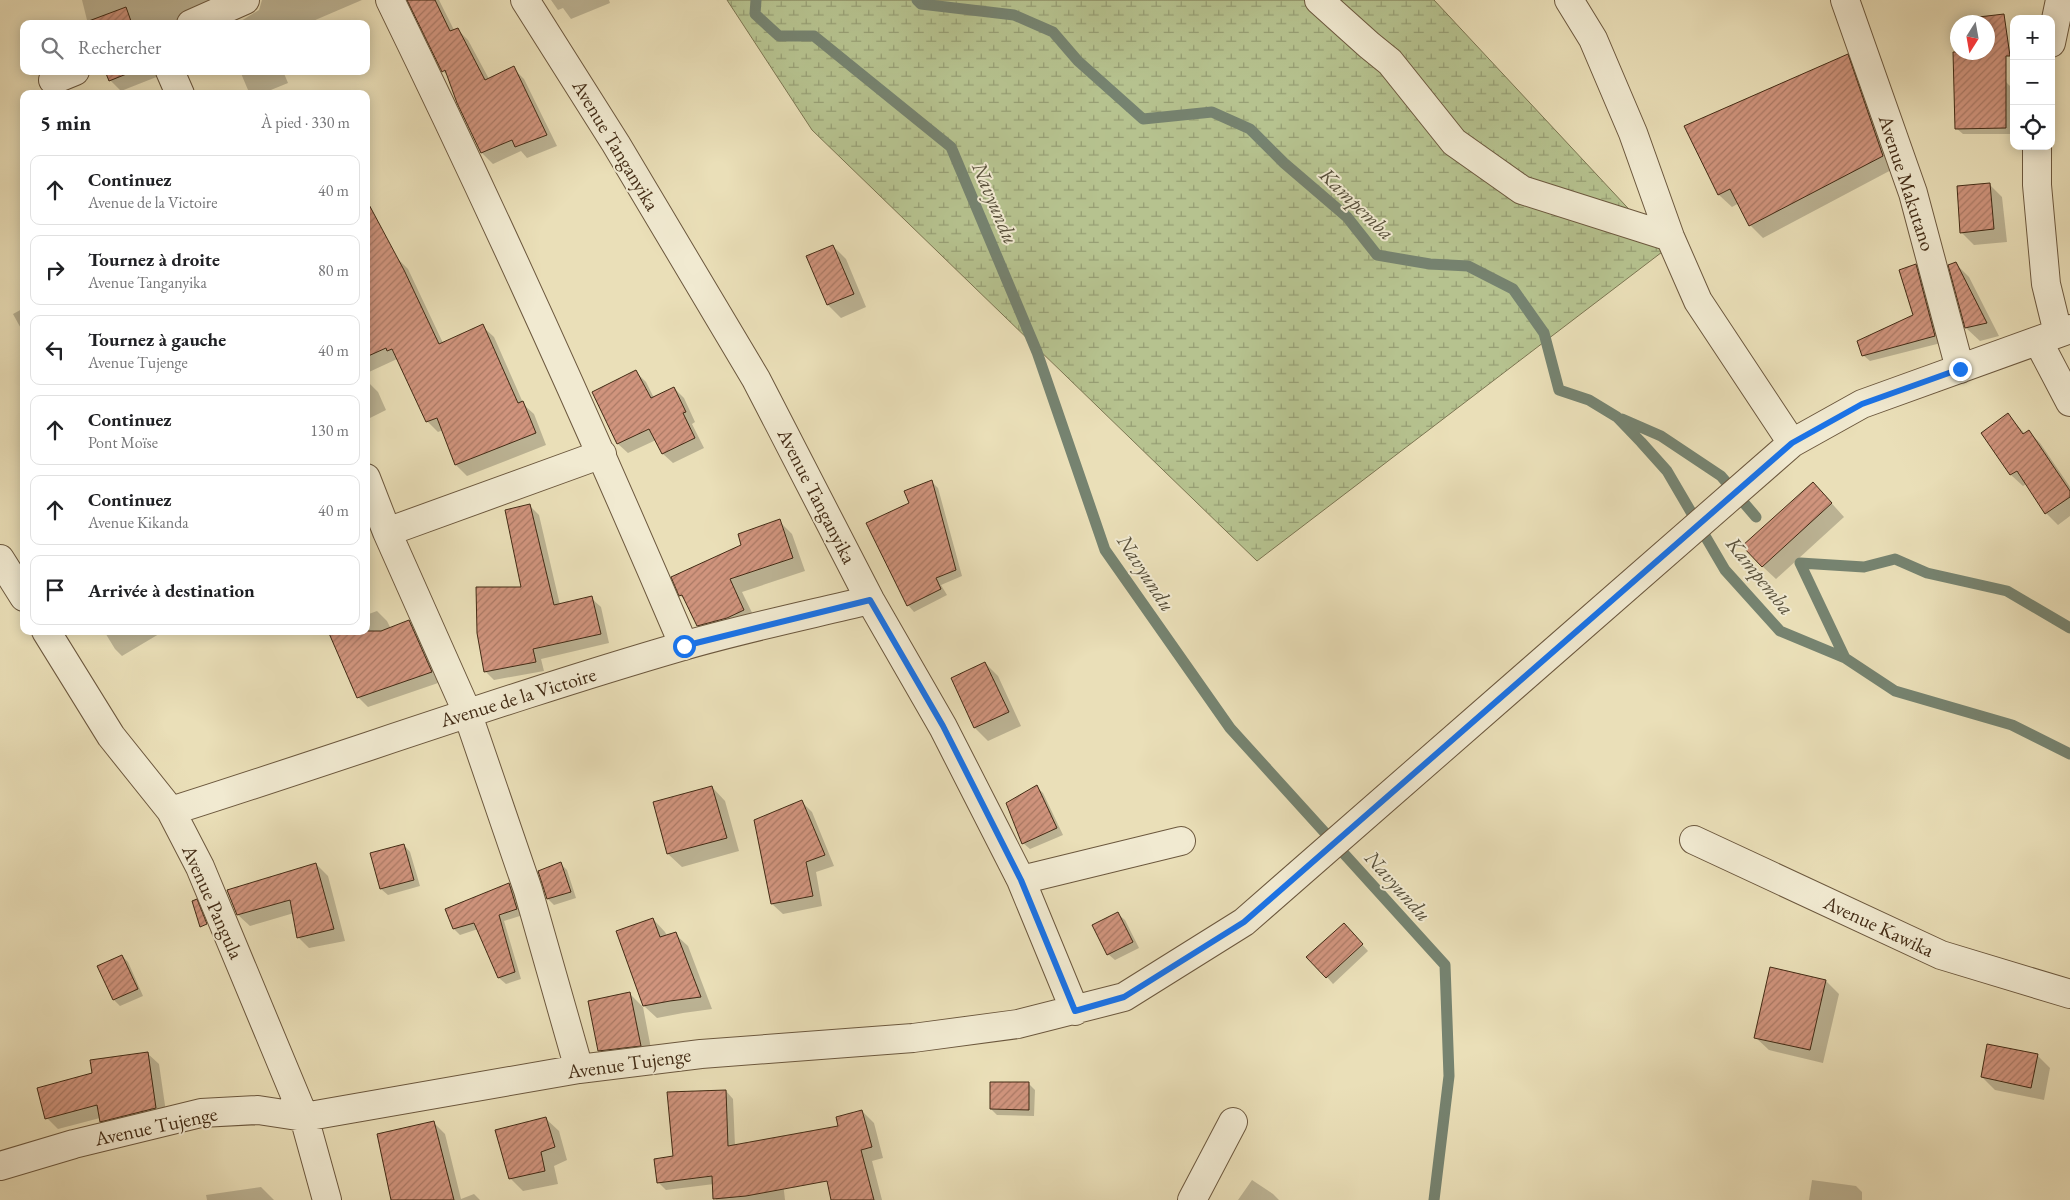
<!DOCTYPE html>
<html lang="fr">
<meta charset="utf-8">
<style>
:root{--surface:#fff;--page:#f6f6f6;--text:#202124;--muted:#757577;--line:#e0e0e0}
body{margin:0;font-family:"EB Garamond",serif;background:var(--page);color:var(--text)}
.controls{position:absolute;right:15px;top:15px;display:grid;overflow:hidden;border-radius:10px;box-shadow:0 2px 12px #0003}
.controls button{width:45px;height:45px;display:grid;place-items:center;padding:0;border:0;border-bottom:1px solid var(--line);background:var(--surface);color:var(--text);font:25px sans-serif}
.compass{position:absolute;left:1950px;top:15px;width:45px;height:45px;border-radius:50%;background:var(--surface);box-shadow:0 2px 12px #0003;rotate:191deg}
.stop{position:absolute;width:15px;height:15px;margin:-11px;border:4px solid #1a73e8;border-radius:50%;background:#fff}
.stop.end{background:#1a73e8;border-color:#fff;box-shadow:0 1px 5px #0008}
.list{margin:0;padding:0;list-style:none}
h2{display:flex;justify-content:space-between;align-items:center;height:65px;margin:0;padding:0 20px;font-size:21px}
h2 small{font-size:16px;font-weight:400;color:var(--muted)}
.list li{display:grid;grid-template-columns:32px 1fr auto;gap:15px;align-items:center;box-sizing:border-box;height:70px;margin:0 10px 10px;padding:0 10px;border:1px solid var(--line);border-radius:10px}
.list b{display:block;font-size:19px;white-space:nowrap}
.list p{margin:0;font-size:16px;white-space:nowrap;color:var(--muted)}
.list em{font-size:16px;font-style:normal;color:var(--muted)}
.icon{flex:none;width:28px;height:28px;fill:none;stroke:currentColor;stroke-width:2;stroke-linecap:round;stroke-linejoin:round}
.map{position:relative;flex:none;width:2070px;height:1200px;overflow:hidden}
.search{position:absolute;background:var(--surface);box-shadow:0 2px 12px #0003;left:20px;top:20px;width:350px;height:55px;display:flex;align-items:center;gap:12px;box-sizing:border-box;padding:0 18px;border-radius:10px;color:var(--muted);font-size:19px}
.panel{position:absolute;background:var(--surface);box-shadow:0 2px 12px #0003;left:20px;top:90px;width:350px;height:545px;border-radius:10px}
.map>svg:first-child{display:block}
.wetland{fill:url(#wetland-marsh);stroke:#7c7652}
.shadow{fill:#0003}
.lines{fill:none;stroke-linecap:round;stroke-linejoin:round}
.stream{stroke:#768370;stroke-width:11}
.building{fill:url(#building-hatch);stroke:#422b15}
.street-casing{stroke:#6c583e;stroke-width:30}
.street{stroke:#f1ead1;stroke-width:28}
.route{stroke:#1a73e8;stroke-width:6}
.labels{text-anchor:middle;stroke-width:4;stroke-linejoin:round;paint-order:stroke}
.street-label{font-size:20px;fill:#422b15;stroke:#f1ead1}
.water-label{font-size:21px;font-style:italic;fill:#58503b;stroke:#f1ead1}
</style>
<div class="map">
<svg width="2070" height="1200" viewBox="0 0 2070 1200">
<defs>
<pattern id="wetland-marsh" width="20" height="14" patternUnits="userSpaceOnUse" patternTransform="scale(1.25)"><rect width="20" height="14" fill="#b6c28f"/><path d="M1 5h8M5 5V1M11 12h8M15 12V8" fill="none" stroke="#969e74"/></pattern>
<pattern id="building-hatch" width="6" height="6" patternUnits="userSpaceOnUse" patternTransform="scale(1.25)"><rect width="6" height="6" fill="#d0947d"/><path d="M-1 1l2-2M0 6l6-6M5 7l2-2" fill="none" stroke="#aa7965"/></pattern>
</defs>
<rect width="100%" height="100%" fill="#eadfb8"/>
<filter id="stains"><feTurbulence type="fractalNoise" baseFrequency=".004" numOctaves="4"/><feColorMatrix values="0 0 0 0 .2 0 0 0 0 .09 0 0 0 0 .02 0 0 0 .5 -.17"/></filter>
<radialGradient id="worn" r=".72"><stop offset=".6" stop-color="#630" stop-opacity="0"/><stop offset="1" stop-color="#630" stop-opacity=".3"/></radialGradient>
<path class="wetland" d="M727,0H1434L1666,249L1257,561L812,130Z"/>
<path class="shadow" d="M82,0H242L216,12L167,24H88Z
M262,0H362L306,24H236L259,10Z
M409,0H439L454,30L457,29L468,40L489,79L513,68L524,79L557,146L527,158L521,151L493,164L482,153L448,76L443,71Z
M551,0H609L610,3L571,19L563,8L558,10Z
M1847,56L1860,68L1895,168L1763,238L1750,225L1739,203L1732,207L1719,195L1686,127Z
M106,71H157L159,76L121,91L110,80Z
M240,71H283L288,83L261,94H251L248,90Z
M2005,81L2011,87L2012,134H1963L1956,128Z
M1989,184L2002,197L2007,242L1974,245L1961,232Z
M833,246L846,259L866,307L841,318L828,305Z
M397,258L408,269L443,343L482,326L494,337L524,405L534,414L546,445L467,476L456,465L443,430L438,432L427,421L400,362L397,359L369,372L366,369V269Z
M1956,264L1969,277L1999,336L1980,341L1966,328L1950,266Z
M1916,266L1922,272L1941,343L1870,361L1863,355L1915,316Z
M24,308V334L13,314Z
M636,372L646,382L654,398L674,388L684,398L695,422L692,424L704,448L673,463L663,454L656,440L628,453L618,444L593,393Z
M366,380L378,392L386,410L366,420Z
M2008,415L2025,434L2029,432L2040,443L2070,487V516L2058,525L2046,513L2026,484L2023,486L2011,475L1983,433Z
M932,482L938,488L962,576L941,585L947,595L914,612L908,605L911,504Z
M1826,497L1844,517L1776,579L1762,566Z
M529,505L539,515L560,605L591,598L601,607L609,643L541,659L544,671L494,680L485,671L523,588Z
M779,521L792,534L805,571L742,592L757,623L711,639L698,625L687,602L680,595L743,545Z
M377,611L387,621L391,629L409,621L418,631L441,682L368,707L358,697L366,631V615Z
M104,631H158L159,634L122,656L115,649Z
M985,663L998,676L1021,726L988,741L975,728L952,678Z
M712,787L725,801L739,851L682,867L668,854L654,803Z
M1037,787L1043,793L1063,835L1030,849L1023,843Z
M802,802L812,812L834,866L816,872L822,906L783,914L772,904Z
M404,845L410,852L420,886L388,895L381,889L372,854Z
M560,863L567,870L576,898L554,905L548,899Z
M316,864L328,876L345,941L309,948L298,937L294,913L250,926L238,915L228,891Z
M509,884L515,891L523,915L504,921L521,979L506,984L499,978L478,929L460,935L454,929Z
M1118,914L1125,920L1139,948L1115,960L1108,954Z
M653,919L665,932L667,936L675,934L688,946L712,1009L683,1013L657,1018L644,1006Z
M1350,931L1368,951L1333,984L1327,977Z
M122,956L128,962L143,996L120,1006L114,1000L99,966Z
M1826,981L1839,994L1823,1063L1769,1050L1755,1037Z
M630,994L643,1007L653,1059L613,1064L600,1050Z
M147,1053L159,1064L167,1119L112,1132L101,1121L100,1118L58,1129L47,1118L93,1074Z
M2037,1055L2050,1068L2044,1100L1995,1090L1982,1077Z
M1029,1084L1035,1090L1034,1116L997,1115L991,1109Z
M726,1091L733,1099L735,1146L779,1147L785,1200H716L714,1184L666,1190L659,1183L675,1157Z
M862,1111L874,1123L883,1158L872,1161L882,1200H832L840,1127Z
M545,1118L559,1131L567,1160L554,1166L558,1184L523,1191L510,1178Z
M433,1122L445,1134L461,1199L474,1194L480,1200H393Z
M1252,1180L1273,1194L1279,1200H1238Z
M1812,1180L1856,1186L1862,1192V1200H1809Z
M261,1187L274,1200H207L206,1195Z"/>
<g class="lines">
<path class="stream" d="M756,0L755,14L779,36H814L951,147L1037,352L1105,550L1230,728L1445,965L1449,1076L1434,1200
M917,0L921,4L1014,15L1053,32L1078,61L1143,119L1212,112L1250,129L1284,163L1347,217L1377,255L1430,264L1468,266L1513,289L1544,333L1559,390L1589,400L1617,417L1641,442L1667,471L1725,570L1780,631L1845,658L1895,691L2012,725L2070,754
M1622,419L1661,436L1721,476L1756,517
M1845,658L1800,563L1864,567L1895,559L1927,573L2007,591L2070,628"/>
</g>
<path class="building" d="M407,0H435L450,31L458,28L485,80L514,66L547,135L515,147L512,140L481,153L457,103L445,70L442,72Z
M126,7L132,24H86V22Z
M2004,14L2010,56H2006V128L1955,129L1953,52H1988V22H1970V18Z
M1848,54L1883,156L1749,226L1730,189L1718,195L1684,126Z
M105,71H134L109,81Z
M1990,183L1994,229L1960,233L1957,186Z
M366,199L404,270L439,344L483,324L518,403L523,401L536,433L455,465L437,418L426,422L392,349L387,351L386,348L366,357Z
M833,245L854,294L827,305L806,256Z
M1956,262L1987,323L1965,328L1948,265Z
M1916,264L1935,336L1862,356L1857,341L1913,315L1899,270Z
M636,370L651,398L674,387L686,412L683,413L695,438L662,454L649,429L617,444L592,392Z
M2008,413L2023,434L2029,430L2070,491V497L2045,514L2017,471L2010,475L1981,433Z
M932,480L956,570L936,578L941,589L907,606L866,523L909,503L904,491Z
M1813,482L1832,503L1762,567L1742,546Z
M530,504L554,605L592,596L601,634L533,649L536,662L484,672L477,633L476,587H521L505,510Z
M780,519L793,558L730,579L744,610L727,618L697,626L682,595L679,596L671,577L741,545L738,534Z
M409,620L432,672L357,698L328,631H381Z
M985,662L1009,712L974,728L951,678Z
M1037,785L1057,828L1022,844L1006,803Z
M712,786L727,838L667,854L653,802Z
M802,800L825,855L806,862L813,896L771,904L754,820Z
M404,844L414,880L380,889L370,853Z
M561,862L571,892L547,899L538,871Z
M316,863L334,929L297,938L290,900L237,915L227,890Z
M509,883L517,909L499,915L515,972L498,978L474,923L453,929L445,909Z
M197,899L207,924L200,927L192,901Z
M1118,912L1133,942L1107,955L1092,925Z
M653,918L660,937L676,932L701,997L670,1001L643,1006L616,931Z
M1344,923L1363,944L1326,978L1306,957Z
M122,955L138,989L113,1000L97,966Z
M1770,967L1826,980L1810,1050L1754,1038Z
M630,992L641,1046L598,1051L588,1001Z
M1987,1044L2038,1054L2031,1088L1981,1077Z
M148,1052L156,1108L100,1122L97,1105L45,1119L37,1088L92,1073L90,1060Z
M990,1082H1029V1110L990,1109Z
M726,1090L728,1146L838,1126L836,1117L862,1110L872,1147L861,1150L874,1200H831L827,1181L746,1196L713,1199L712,1176L657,1183L654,1159L673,1156L667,1092Z
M546,1117L555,1147L541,1152L545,1171L509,1179L495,1130Z
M434,1121L454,1200H391L377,1134Z"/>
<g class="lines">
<defs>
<path id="street" d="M390,0C494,213 591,428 684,646
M525,0L616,144L756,379L870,600L943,727L1021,880L1075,1011
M1319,0L1369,45L1390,62L1454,142L1522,190L1670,237
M1569,0L1593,39L1633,133L1670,237L1698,301L1792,443
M1845,0L1913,193L1960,369
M191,24L245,0
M2051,43L2060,0
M170,71L180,94
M53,80L75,71
M2037,146V185L2046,284L2058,333
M2038,341L2070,402
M366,478L387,532L467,712L528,890L579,1069
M387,532L602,454
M0,559L24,597
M46,631L111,736L171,811L200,867L304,1117L327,1200
M171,811C342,757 511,696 683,646C745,628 808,615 870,600
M1694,840L1941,955L2070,994
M1021,880L1181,841
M0,1166L74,1144L201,1113L258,1110L304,1117L579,1069L701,1054L913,1038L1018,1024L1124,997L1244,922L1792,443L1862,404L2070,329
M1192,1200L1233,1122"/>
</defs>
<use href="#street" class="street-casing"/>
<use href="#street" class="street"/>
</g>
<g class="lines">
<path class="route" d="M684,646L870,600L943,726L1021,880L1075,1011L1124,997L1244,922L1792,443L1862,404L1960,369"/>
</g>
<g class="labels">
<g class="street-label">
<text transform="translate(616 145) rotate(59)" y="7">Avenue Tanganyika</text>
<text transform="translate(1907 183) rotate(72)" y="7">Avenue Makutano</text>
<text transform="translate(817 496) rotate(63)" y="7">Avenue Tanganyika</text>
<text transform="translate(518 697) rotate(-17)" y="7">Avenue de la Victoire</text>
<text transform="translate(213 902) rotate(66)" y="7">Avenue Pangula</text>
<text transform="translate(1879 926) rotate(25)" y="7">Avenue Kawika</text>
<text transform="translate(629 1063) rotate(-8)" y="7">Avenue Tujenge</text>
<text transform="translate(156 1126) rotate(-12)" y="7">Avenue Tujenge</text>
</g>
<g class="water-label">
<text transform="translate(995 203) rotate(67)" y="7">Navyundu</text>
<text transform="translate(1357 204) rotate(44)" y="7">Kampemba</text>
<text transform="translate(1146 573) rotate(57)" y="7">Navyundu</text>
<text transform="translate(1760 576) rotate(51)" y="7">Kampemba</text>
<text transform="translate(1398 886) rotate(48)" y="7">Navyundu</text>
</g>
</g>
<rect width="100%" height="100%" filter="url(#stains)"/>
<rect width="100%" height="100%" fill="url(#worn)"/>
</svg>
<div class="controls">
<button>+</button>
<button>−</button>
<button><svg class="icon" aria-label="locate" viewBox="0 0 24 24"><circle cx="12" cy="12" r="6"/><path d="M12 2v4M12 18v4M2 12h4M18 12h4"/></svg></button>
</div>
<svg class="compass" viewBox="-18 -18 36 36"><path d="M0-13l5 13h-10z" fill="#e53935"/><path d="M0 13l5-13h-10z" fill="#757577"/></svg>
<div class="stop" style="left:684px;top:646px"></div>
<div class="stop end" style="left:1960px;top:369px"></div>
<div class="search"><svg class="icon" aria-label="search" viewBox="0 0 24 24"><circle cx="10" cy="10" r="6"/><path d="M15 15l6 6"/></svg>Rechercher</div>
<section class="panel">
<h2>5 min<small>À pied · 330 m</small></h2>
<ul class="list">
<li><svg class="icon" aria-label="ahead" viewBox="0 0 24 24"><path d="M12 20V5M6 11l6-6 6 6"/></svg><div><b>Continuez</b><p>Avenue de la Victoire</p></div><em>40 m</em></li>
<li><svg class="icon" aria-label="right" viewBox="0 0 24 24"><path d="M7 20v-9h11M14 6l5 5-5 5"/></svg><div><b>Tournez à droite</b><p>Avenue Tanganyika</p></div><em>80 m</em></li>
<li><svg class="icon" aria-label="left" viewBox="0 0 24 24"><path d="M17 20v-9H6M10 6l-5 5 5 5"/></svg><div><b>Tournez à gauche</b><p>Avenue Tujenge</p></div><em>40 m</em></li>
<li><svg class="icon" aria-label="ahead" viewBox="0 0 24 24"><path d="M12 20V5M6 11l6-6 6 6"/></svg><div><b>Continuez</b><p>Pont Moïse</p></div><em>130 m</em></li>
<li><svg class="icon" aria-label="ahead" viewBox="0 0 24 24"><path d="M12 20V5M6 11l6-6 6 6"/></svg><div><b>Continuez</b><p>Avenue Kikanda</p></div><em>40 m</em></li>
<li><svg class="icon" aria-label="arrive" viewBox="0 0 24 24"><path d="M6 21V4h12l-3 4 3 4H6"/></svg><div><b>Arrivée à destination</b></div></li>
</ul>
</section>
</div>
